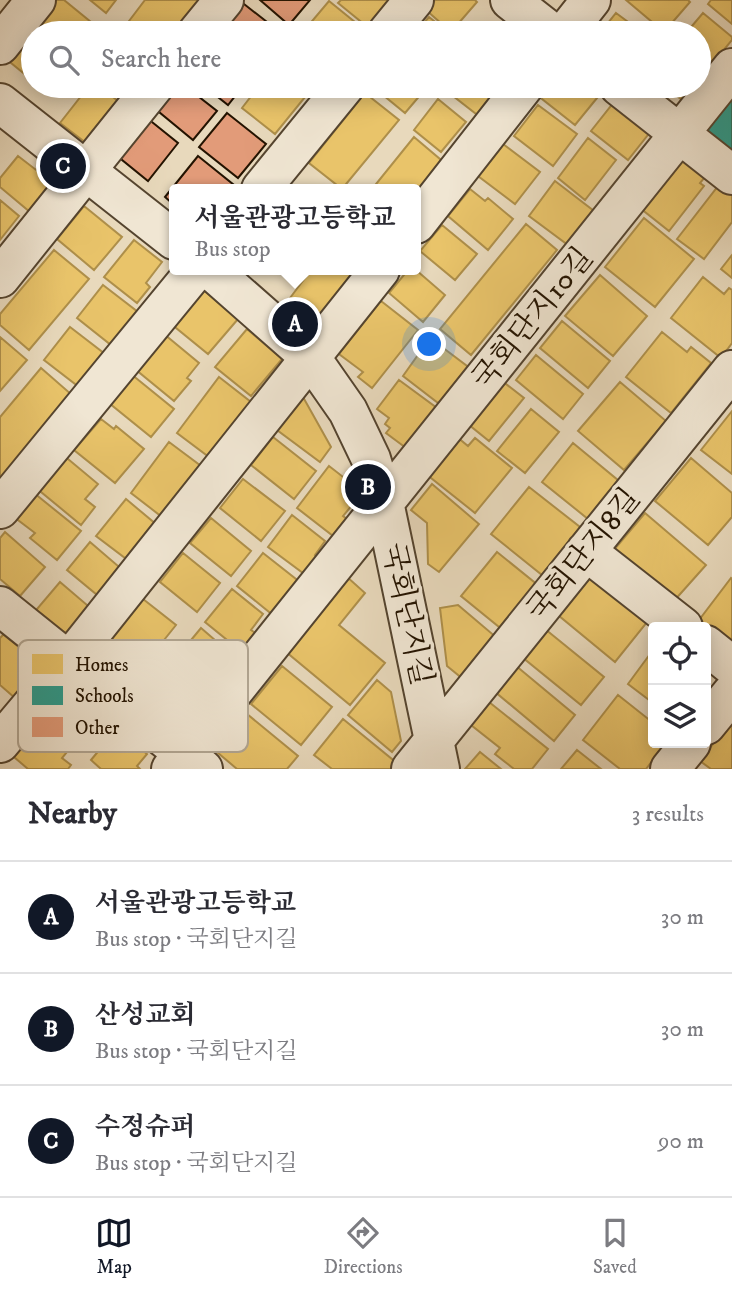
<!DOCTYPE html>
<meta charset="utf-8">
<style>
:root{--surface:#fff;--page:#f2f2f3;--text:#2b2b33;--muted:#7c7c81;--line:#e1e1e2;--accent:#111827}
body{margin:0;font-family:"IM FELL DW Pica","Noto Serif KR",serif;background:var(--page);color:var(--text)}
.controls{position:absolute;right:21px;bottom:21px;display:grid;overflow:hidden;border-radius:7px;box-shadow:0 4px 18px #0003}
.controls button{width:63px;height:63px;display:grid;place-items:center;padding:0;border:0;border-bottom:2px solid var(--line);background:var(--surface);color:var(--text);font:35px sans-serif}
.you{position:absolute;left:430px;top:345px;width:24px;height:24px;margin:-18px;border:5px solid #fff;border-radius:50%;background:#1a73e8;box-shadow:0 0 0 10px #1a73e833}
.badge{display:grid;place-items:center;width:46px;height:46px;border-radius:50%;background:var(--accent);color:#fff;font-size:23px;font-weight:700}
.pin{position:absolute;translate:-50% -50%;border:4px solid #fff;box-shadow:0 2px 7px #0006}
.popup{position:absolute;left:169px;top:184px;width:252px;height:91px;box-sizing:border-box;display:grid;place-content:center;border-radius:7px;background:var(--surface);filter:drop-shadow(0 2px 5px #0005);font-size:23px;white-space:nowrap;color:var(--muted)}
.popup b{font-size:26px;color:var(--text)}
.popup::after{content:'';position:absolute;left:50%;top:100%;margin-left:-14px;border:14px solid transparent;border-top-color:var(--surface)}
.list{margin:0;padding:0;list-style:none}
h2{display:flex;justify-content:space-between;align-items:center;height:91px;margin:0;padding:0 28px;font-size:30px}
h2 small{font-size:23px;font-weight:400;color:var(--muted)}
.list li{display:grid;grid-template-columns:46px 1fr auto;gap:21px;align-items:center;box-sizing:border-box;height:112px;padding:0 28px;border-top:2px solid var(--line)}
.list b{display:block;font-size:26px;white-space:nowrap}
.list p{margin:0;font-size:23px;white-space:nowrap;color:var(--muted)}
.list em{font-size:23px;font-style:normal;color:var(--muted)}
.icon{flex:none;width:38px;height:38px;fill:none;stroke:currentColor;stroke-width:2;stroke-linecap:round;stroke-linejoin:round}
.map{position:relative;flex:none;width:732px;height:769px;overflow:hidden}
.search{position:absolute;background:var(--surface);box-shadow:0 4px 18px #0003;left:21px;right:21px;top:21px;height:77px;display:flex;align-items:center;gap:18px;box-sizing:border-box;padding:0 24px;border-radius:38px;color:var(--muted);font-size:26px}
.sheet{height:427px;background:var(--surface)}
nav{display:flex;justify-content:space-around;align-items:center;box-sizing:border-box;height:98px;border-top:2px solid var(--line);background:var(--surface);font-size:19px;color:var(--muted)}
nav a{display:grid;justify-items:center;gap:4px}
nav .on{color:var(--accent)}
.map>svg:first-child{display:block}
.homes{fill:#e9c46a;stroke:#ae8f4a;stroke-width:2}
.schools{fill:#2a9d8f;stroke:#287464;stroke-width:2}
.building{fill:#e29b79;stroke:#231300;stroke-width:2}
.lines{fill:none;stroke-linecap:round;stroke-linejoin:round}
.minor-casing{stroke:#54442f;stroke-width:42}
.minor{stroke:#f0e6d3;stroke-width:38}
.labels{text-anchor:middle;stroke-width:7;stroke-linejoin:round;paint-order:stroke}
.street-label{font-size:30px;fill:#231300;stroke:#f0e6d3}
.key{fill:#f0e6d3;stroke:#b2a794;stroke-width:2}
.key-label{font-size:19px;fill:#231300}
</style>
<div class="map">
<svg width="732" height="769" viewBox="0 0 732 769">
<rect width="100%" height="100%" fill="#e8d9bc"/>
<filter id="stains"><feTurbulence type="fractalNoise" baseFrequency=".00286" numOctaves="4"/><feColorMatrix values="0 0 0 0 .2 0 0 0 0 .09 0 0 0 0 .02 0 0 0 .5 -.17"/></filter>
<radialGradient id="worn" r=".72"><stop offset=".6" stop-color="#630" stop-opacity="0"/><stop offset="1" stop-color="#630" stop-opacity=".3"/></radialGradient>
<path class="homes" d="M52,0H64L97,27L92,33H33V81L5,58Z
M90,0H116L106,13Z
M145,0H204L178,33H136L126,25Z
M341,0H393L370,29L338,3Z
M435,0H475L477,2L451,32L426,10Z
M626,0H688L690,2L664,32Z
M711,0H732V24L708,4Z
M329,1L361,27L357,33H302Z
M616,13L643,33H600Z
M703,13L732,37V40L699,80V33H686Z
M429,17L449,33H415Z
M89,86H99L123,105L90,146L60,123Z
M259,86H314L275,134L242,108Z
M372,86H428L405,113Z
M453,86H502L480,117L448,92Z
M544,86H604L606,87L575,125L537,95Z
M665,86H694L682,100Z
M365,93L399,120L342,189L309,163Z
M618,97L655,126L628,160L591,131Z
M438,99L466,122L441,152L414,130Z
M538,105L577,134L553,166L514,136Z
M414,137L447,165L416,204V189H372Z
M588,138L616,160L585,200L558,178Z
M503,144L540,172L515,204L478,176Z
M18,156L44,176L48,190L30,212L0,187V178Z
M681,158L705,177L700,183L704,186L669,231L640,208Z
M555,181L594,211L568,245L529,216Z
M722,181L732,189V222L704,259L677,239Z
M470,189L485,201L488,198L513,219L488,250L448,216Z
M0,200L19,216L0,240Z
M84,206L122,237L94,270L57,239Z
M644,218L694,259L655,307L605,267Z
M526,224L557,250L471,355L440,329Z
M442,225L477,254L455,280L420,251Z
M134,240L162,262L146,283L150,287L137,303L104,277Z
M54,250L89,279L29,350L0,325V314Z
M732,255V278L721,269Z
M311,270H364L322,323L290,298Z
M408,270H416L445,295L423,322L389,293Z
M600,275L647,316L613,356L565,316Z
M703,277L724,294L729,288L732,290V343L721,358L671,318Z
M103,285L138,312L111,345L77,318Z
M200,287L238,319L208,354L170,323Z
M381,301L418,330L372,388L358,377L363,372L339,354Z
M562,321L610,361L588,388L540,348Z
M70,327L105,354L79,387L44,360Z
M247,329L282,359L251,396L215,367Z
M662,332L687,352L691,347L711,363L671,413L626,377Z
M164,334L199,363L187,378L191,381L174,401L135,369Z
M0,337L27,360L0,391Z
M430,338L471,369L442,406L403,376Z
M536,355L583,394L563,419L516,380Z
M41,368L72,395L0,482V417Z
M131,374L174,409L151,437L109,403Z
M219,377L251,402L209,457L177,433Z
M497,377L524,398L489,441L463,420Z
M399,380L441,411L406,448L386,433L390,428L385,424L389,418L377,409Z
M620,382L666,421L624,470L578,431Z
M303,397L331,447L320,462L277,430Z
M531,409L559,432L525,473L497,451Z
M732,411V474L701,450Z
M101,419L114,429L116,426L144,449L115,483L74,450Z
M451,432L468,446L475,438L512,468L475,513L421,470Z
M273,437L316,471L294,499L251,465Z
M169,442L201,466L162,517L131,493Z
M573,443L619,481L588,519L542,482Z
M62,454L98,484L85,499L95,507L81,525L35,487Z
M691,458L732,493V517L708,545L655,501Z
M329,466L347,480L343,484L350,490L353,504L343,516L351,522L337,539L297,508Z
M243,479L285,511L261,541L220,508Z
M432,484L479,524L439,572L428,564L427,523L411,510Z
M529,487L580,527L542,575L491,534Z
M34,493L81,531L57,560L30,538L35,533L14,517Z
M126,499L157,525L129,561L96,536Z
M645,513L706,565L673,602L613,551Z
M292,515L325,541L315,555L320,559L307,576L268,547Z
M211,518L251,551L231,576L190,543Z
M5,532L45,567L20,596L0,579V538Z
M90,542L125,572L102,599L67,570Z
M497,552L539,586L504,631L461,596Z
M183,553L220,583L197,612L160,582Z
M263,553L301,583L274,616L237,586Z
M592,574L648,621L615,662L558,615Z
M346,576L365,593L339,625L385,663L350,705L285,651Z
M731,578L732,579V652L696,624Z
M60,582L94,611L65,643L31,616Z
M232,589L263,614L251,630L257,634L242,652L205,622Z
M143,599L176,625L132,680L99,653Z
M458,605L497,638L463,679L447,666L440,608Z
M201,628L237,659L212,688L177,657Z
M545,629L604,677L581,705L522,657Z
M6,632L39,661L36,664L40,668L15,698L0,685V638Z
M653,650V703L628,684Z
M515,665L575,715L554,741L494,691Z
M282,666L332,707L301,745L251,704Z
M174,668L208,697L187,723L183,720L177,726L147,701Z
M74,680L107,707L77,745L43,718Z
M377,680L391,692L401,741L392,752L348,715Z
M618,695L652,722L653,721V743H666L646,769H620L583,740Z
M489,702L548,749L532,769H514L495,754L500,748L471,725Z
M241,709L298,756L287,769H237L211,747Z
M343,719L398,764L394,769H332L314,755Z
M732,719V769H711L700,761Z
M120,725L136,738L133,742L147,754L137,766L140,769H101L91,760Z
M34,732L42,739L45,735L67,752L62,758L71,765L68,769H28L14,757Z
M577,750L601,769H561Z
M480,752L501,769H465Z"/>
<path class="schools" d="M732,99V153L706,132Z"/>
<path class="building" d="M260,0H310L289,25Z
M244,4L281,33H220Z
M170,86H185L217,111L193,140L153,107Z
M204,86H243L228,105Z
M227,113L266,144L238,178L199,147Z
M147,118L178,143L148,181L116,155Z
M198,156L234,185L231,189H174V205L165,197Z"/>
<g class="lines">
<defs>
<path id="minor" d="M510,0L552,33
M197,33L224,0
M387,33L414,0
M565,33L591,0
M0,45L36,0
M619,86L732,175
M0,103L174,240
M261,189L345,86
M416,224L524,86
M211,270L311,358L348,411L371,459L384,502L440,769
M0,278L154,86
M0,509L196,270
M586,551L683,627
M0,606L203,769
M706,645L732,666
M706,725L732,693
M0,743L69,661L380,270
M171,769L732,68
M411,769L732,370
M670,769L691,743"/>
</defs>
<use href="#minor" class="minor-casing"/>
<use href="#minor" class="minor"/>
</g>
<g class="labels">
<g class="street-label">
<text transform="translate(532 318) rotate(-51)" y="10">국회단지10길</text>
<text transform="translate(583 554) rotate(-51)" y="10">국회단지8길</text>
<text transform="translate(408 614) rotate(78)" y="10">국회단지길</text>
</g>
</g>
<rect x="18" y="640" width="230" height="112" rx="10" class="key"/>
<rect x="32" y="654" width="31" height="20" fill="#e9c46a"/>
<rect x="32" y="686" width="31" height="19" fill="#2a9d8f"/>
<rect x="32" y="717" width="31" height="20" fill="#e29b79"/>
<g class="key-label">
<text x="75" y="671">Homes</text>
<text x="75" y="702">Schools</text>
<text x="75" y="734">Other</text>
</g>
<rect width="100%" height="100%" filter="url(#stains)"/>
<rect width="100%" height="100%" fill="url(#worn)"/>
</svg>
<div class="controls">
<button><svg class="icon" aria-label="locate" viewBox="0 0 24 24"><circle cx="12" cy="12" r="6"/><path d="M12 2v4M12 18v4M2 12h4M18 12h4"/></svg></button>
<button><svg class="icon" aria-label="layers" viewBox="0 0 24 24"><path d="M12 4l9 5-9 5-9-5zM3 14l9 5 9-5"/></svg></button>
</div>
<div class="you"></div>
<div class="pin badge" style="left:295px;top:324px">A</div>
<div class="popup"><b>서울관광고등학교</b>Bus stop</div>
<div class="pin badge" style="left:368px;top:487px">B</div>
<div class="pin badge" style="left:63px;top:166px">C</div>
<div class="search"><svg class="icon" aria-label="search" viewBox="0 0 24 24"><circle cx="10" cy="10" r="6"/><path d="M15 15l6 6"/></svg>Search here</div>
</div>
<section class="sheet">
<h2>Nearby<small>3 results</small></h2>
<ul class="list">
<li><span class="badge">A</span><div><b>서울관광고등학교</b><p>Bus stop · 국회단지길</p></div><em>30 m</em></li>
<li><span class="badge">B</span><div><b>산성교회</b><p>Bus stop · 국회단지길</p></div><em>30 m</em></li>
<li><span class="badge">C</span><div><b>수정슈퍼</b><p>Bus stop · 국회단지길</p></div><em>90 m</em></li>
</ul>
</section>
<nav>
<a class="on"><svg class="icon" aria-label="map" viewBox="0 0 24 24"><path d="M3 6l6-2 6 2 6-2v14l-6 2-6-2-6 2zM9 4v14M15 6v14"/></svg>Map</a>
<a><svg class="icon" aria-label="directions" viewBox="0 0 24 24"><path d="M12 3l9 9-9 9-9-9zM9 14v-3h6M13 9l2 2-2 2"/></svg>Directions</a>
<a><svg class="icon" aria-label="saved" viewBox="0 0 24 24"><path d="M7 4h10v16l-5-4-5 4z"/></svg>Saved</a>
</nav>
